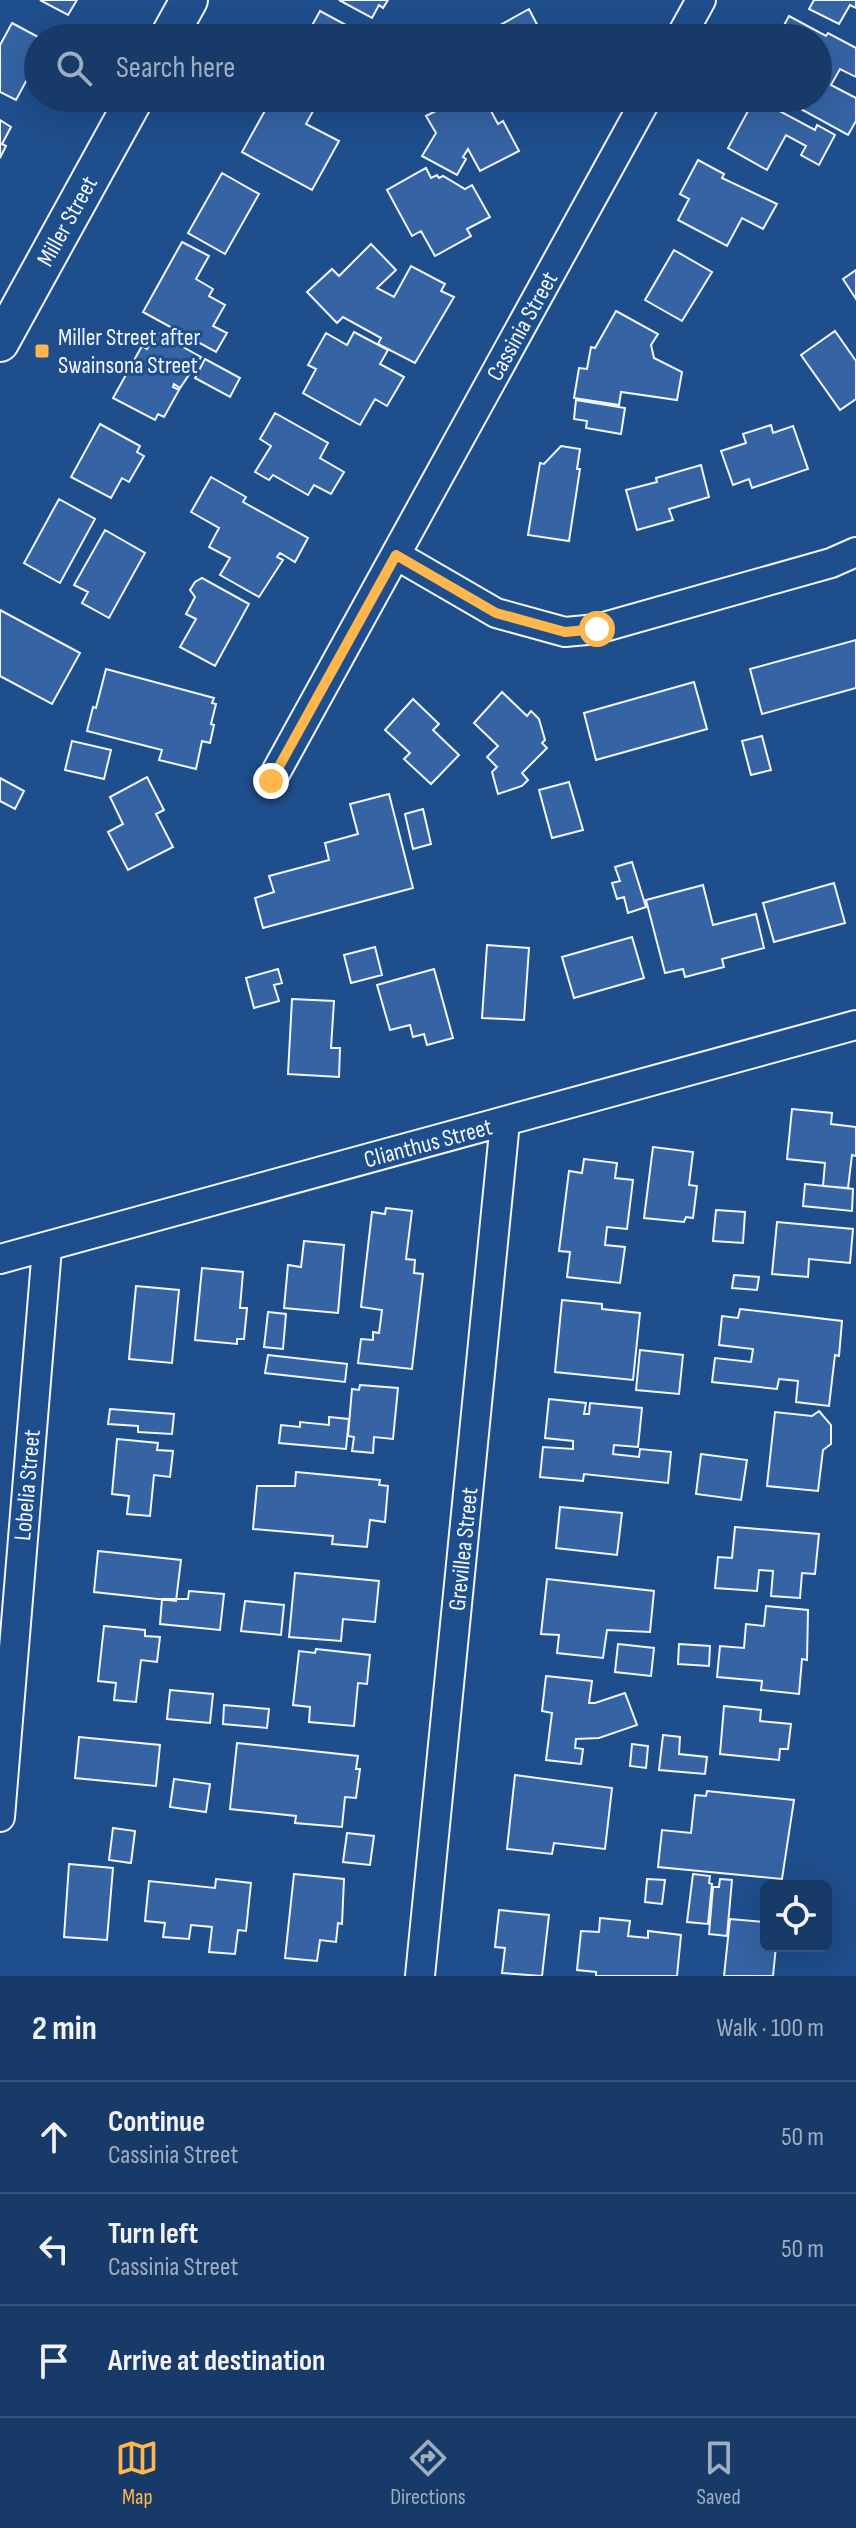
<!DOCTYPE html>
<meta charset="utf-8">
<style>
:root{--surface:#173a69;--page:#20416f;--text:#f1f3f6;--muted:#9eadc0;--line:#36547d;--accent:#ffb74d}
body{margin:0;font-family:"Sofia Sans Condensed",sans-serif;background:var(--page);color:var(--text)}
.controls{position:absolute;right:24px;bottom:24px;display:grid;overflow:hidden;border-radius:12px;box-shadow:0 8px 32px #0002}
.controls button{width:72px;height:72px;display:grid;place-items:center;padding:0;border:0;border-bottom:2px solid var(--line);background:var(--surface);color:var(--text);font:40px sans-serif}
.stop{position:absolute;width:24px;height:24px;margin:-18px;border:6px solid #ffb74d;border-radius:50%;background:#fff}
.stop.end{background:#ffb74d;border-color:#fff;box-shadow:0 2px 8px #0008}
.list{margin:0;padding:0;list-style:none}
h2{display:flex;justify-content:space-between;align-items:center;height:104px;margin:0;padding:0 32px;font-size:34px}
h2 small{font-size:26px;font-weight:400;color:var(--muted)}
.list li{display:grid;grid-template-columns:52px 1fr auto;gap:24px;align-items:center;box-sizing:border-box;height:112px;padding:0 32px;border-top:2px solid var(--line)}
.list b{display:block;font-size:30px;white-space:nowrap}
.list p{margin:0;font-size:26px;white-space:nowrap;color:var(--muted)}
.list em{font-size:26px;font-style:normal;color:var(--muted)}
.icon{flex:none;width:44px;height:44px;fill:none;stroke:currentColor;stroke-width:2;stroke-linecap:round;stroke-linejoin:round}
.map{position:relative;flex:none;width:856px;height:1976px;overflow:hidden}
.search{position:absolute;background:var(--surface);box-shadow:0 8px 32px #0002;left:24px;right:24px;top:24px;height:88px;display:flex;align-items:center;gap:20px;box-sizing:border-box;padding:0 28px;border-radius:44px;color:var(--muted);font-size:30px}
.sheet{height:440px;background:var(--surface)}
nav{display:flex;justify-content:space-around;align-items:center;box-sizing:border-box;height:112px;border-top:2px solid var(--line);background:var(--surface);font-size:22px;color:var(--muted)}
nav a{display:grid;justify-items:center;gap:4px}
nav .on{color:var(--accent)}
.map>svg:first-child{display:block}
.building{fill:#3563a3;stroke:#f2f6ff;stroke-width:2}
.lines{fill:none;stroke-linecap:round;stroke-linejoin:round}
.minor-casing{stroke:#f2f6ff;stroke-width:32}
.tertiary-casing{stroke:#f2f6ff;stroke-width:40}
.minor{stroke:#1f4e8c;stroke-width:28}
.tertiary{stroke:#1f4e8c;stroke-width:36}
.route{stroke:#ffb74d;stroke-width:10}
.poi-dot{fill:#ffb74d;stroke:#1f4e8c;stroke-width:3}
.labels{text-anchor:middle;stroke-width:6;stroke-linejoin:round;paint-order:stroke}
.street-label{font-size:24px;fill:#f2f6ff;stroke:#1f4e8c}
.poi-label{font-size:24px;fill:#f2f6ff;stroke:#1f4e8c;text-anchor:start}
</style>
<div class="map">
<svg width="856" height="1976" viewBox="0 0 856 1976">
<rect width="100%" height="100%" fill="#1f4e8c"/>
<path class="building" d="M40,0H77L68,15Z
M339,0H388L383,8L379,5L372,18Z
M814,0H856V8L850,5L839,24L809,9Z
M529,9L544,38H498L493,29Z
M320,11L355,30L357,27L378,38H305Z
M789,16L826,36L828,33L856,48V77L840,69L831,85L856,98V121L848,135L799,108L804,98H818V38H777Z
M12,23L40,38H38V59L16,100L0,92V45Z
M272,98H311L318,102L306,124L339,141L312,190L242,152Z
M461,98H484L498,124L503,121L519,151L480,171L468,149L463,157L466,159L457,175L422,156L436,133L426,116Z
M755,98L815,130L817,125L835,135L819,165L801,155L806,146L786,135L767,170L728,148Z
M0,120L11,127L2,144L6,146L0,158Z
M698,160L724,174L722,178L777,204L763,229L742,218L727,246L678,220L689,199L680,194Z
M426,168L431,178L437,175L439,178L443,176L465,189L472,185L490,217L467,229L471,236L435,256L421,231L412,236L387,190Z
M222,173L259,194L225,254L188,233Z
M182,242L209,256L196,279L213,289L209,296L225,305L213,326L227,333L216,352L143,312Z
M371,244L396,270L377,288L394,297L411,266L445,284L441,291L454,297L415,363L378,344L381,338L343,317L337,323L307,292L332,269L339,276Z
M674,250L712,272L682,321L645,300Z
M856,270V299L843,279Z
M616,311L658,334L651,345L654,358L682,372L677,400L621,392L619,405L574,398L579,368L587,369L591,347L595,348Z
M835,331L856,361V399L840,410L801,355Z
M156,332L201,357L180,388L174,384L173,387L179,390L164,417L158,414L155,420L113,398L142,346L147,349Z
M354,332L388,350L380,364L404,377L387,406L375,399L360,425L303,393L316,369L308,365L326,333L347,345Z
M205,359L240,378L230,397L195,378Z
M576,400L625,408L621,434L586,428L587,421L574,419Z
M275,413L328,443L320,458L344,472L331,494L314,485L308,495L273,475L269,480L255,472L271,446L260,439Z
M100,424L140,446L137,452L144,456L129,482L122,478L111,498L71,477Z
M771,425L773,433L793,426L808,469L752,488L749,479L733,485L721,451L746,443L743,434Z
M561,446L580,449L577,469H580L569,541L528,535L540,463L544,464Z
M701,465L709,497L669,509L673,520L637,530L626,490L657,482L656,478Z
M211,477L246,497L243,502L308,538L295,562L280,553L277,557L283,560L259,597L220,575L230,558L209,547L219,528L191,512Z
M59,499L95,519L60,583L24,563Z
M105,530L145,553L109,618L82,603L88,592L74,585Z
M202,578L249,604L215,666L180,647L196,619L186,614L195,597L190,590L195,582Z
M0,610L80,653L52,704L0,676Z
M856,640V688L762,714L750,669Z
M106,669L214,698L212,703L216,704L211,724L214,725L210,743L202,741L196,769L159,760L162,750L87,731L93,707L96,708Z
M694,682L707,729L596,760L584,713Z
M502,692L527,716L531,711L539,719L545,740L542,743L547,748L522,773L528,780L522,786L498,794L492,772L497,767L487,757L498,746L474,723Z
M413,699L439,724L433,730L459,755L431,784L404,759L410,753L385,730Z
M762,736L771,770L751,775L742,741Z
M72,741L111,750L104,779L65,770Z
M147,777L164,810L156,814L173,847L128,870L108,832L123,824L110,797Z
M0,778L24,791L15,809L0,801Z
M569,782L583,830L552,838L539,790Z
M389,794L413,888L263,928L255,898L274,892L269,876L329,860L325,843L358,834L350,804Z
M423,809L431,844L413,849L405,814Z
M632,862L646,907L628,913L624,897L617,899L612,883L620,881L615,867Z
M834,883L845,923L774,942L763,903Z
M703,885L713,925L756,914L764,948L722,959L724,967L685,977L683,969L665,973L646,900Z
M632,937L644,978L574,998L562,957Z
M487,945L529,948L524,1020L482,1018Z
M375,947L382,975L351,983L344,955Z
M278,969L282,983L274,985L279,1001L254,1008L246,978Z
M434,969L453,1038L427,1045L424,1034L413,1037L410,1025L390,1030L377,985Z
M292,999L334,1001L331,1048H340L339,1077L288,1074Z
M792,1109L832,1113L831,1124L856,1127V1156L852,1155L848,1188L823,1186L825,1163L787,1159Z
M653,1147L693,1152L689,1185L697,1186L693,1218L686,1217L684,1222L644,1218Z
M584,1159L617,1163L615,1178L633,1180L627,1229L607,1227L605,1245L625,1247L620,1283L567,1277L570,1252L559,1251L569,1171L582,1173Z
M805,1184L853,1189L852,1211L803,1206Z
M386,1208L412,1211L406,1259L415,1260L414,1273L423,1274L412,1369L358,1363L361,1339L373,1340V1332L379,1333L382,1310L361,1307L372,1212L385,1214Z
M716,1210L745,1212L743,1243L713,1241Z
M777,1222L853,1229L850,1263L809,1259L808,1277L772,1274Z
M304,1241L344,1245L338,1313L284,1308L288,1265L301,1267Z
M202,1268L243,1272L240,1308H247L244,1339H237V1344L195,1340Z
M734,1275L759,1277L757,1290L732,1288Z
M136,1286L179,1290L172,1363L129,1359Z
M562,1300L602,1304V1309L640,1313L633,1380L555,1372Z
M740,1309L842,1321L839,1356L835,1355L829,1406L796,1402L798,1381L779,1379L777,1389L712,1382L715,1358L751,1362L753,1349L719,1345L722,1316L738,1318Z
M268,1312L286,1314L283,1349L264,1347Z
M640,1350L683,1355L679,1394L636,1390Z
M268,1355L347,1364L345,1382L265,1373Z
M360,1385L398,1388L393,1439L374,1437L373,1453L352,1451L354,1437L348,1436L352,1389L359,1390Z
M549,1399L586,1403L584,1414H589L590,1403L642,1408L638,1447L614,1445L613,1454L639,1457L640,1449L671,1452L668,1483L584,1474L583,1481L540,1477L543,1447L573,1449V1441L545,1438Z
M110,1409L174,1414L172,1434L138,1432V1426L108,1424Z
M819,1411L831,1425V1444L823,1450L818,1491L767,1486L775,1412L812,1416Z
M329,1417L349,1419L346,1449L279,1443L281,1425L300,1427V1422L329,1425Z
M117,1439L158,1443L157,1450L173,1451L170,1477L154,1475L150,1516L127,1514L129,1496L112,1494Z
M701,1454L747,1460L741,1500L696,1494Z
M296,1472L380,1480L379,1485L388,1486L385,1522L370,1520L367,1547L332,1544L333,1536L253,1529L257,1486H295Z
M560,1507L622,1513L617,1555L556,1548Z
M735,1527L819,1534L815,1574L802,1573L800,1598L771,1596L773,1571L759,1570L757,1591L715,1588L718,1557L732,1558Z
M98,1551L181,1560L176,1601L94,1592Z
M295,1573L379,1581L375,1622L343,1619L341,1641L289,1637Z
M547,1579L654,1591L650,1632L607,1630L603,1658L557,1653L559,1635L541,1634Z
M189,1591L224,1594L220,1630L160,1624L162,1599H188Z
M245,1601L284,1605L281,1635L241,1631Z
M766,1606L808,1610L807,1660L802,1659L799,1694L761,1690L762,1681L717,1677L720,1646L744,1648L746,1624L764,1626Z
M104,1626L145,1630V1636L160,1637L157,1662L141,1660L136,1702L114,1700L116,1683L98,1681Z
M618,1644L654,1648L651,1676L615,1672Z
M679,1644L710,1646L709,1666L678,1664Z
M316,1649L370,1655L367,1684L358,1683L354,1726L309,1722L310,1707L293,1705L299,1651L315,1653Z
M546,1676L592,1681L589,1703H595L625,1693L637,1725L599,1738L576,1739L575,1748L583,1749L581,1764L546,1760L552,1713L542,1711Z
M170,1690L213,1694L210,1723L167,1719Z
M224,1705L269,1709L267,1728L223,1724Z
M724,1706L761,1710L760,1721L791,1724L788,1749H780L779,1760L720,1754Z
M663,1735L680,1737L679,1754L707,1757L705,1774L659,1770Z
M79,1737L160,1745L156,1786L75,1778Z
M237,1743L358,1756L356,1769H360L356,1798L345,1797L342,1827L295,1823L296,1816L230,1809Z
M632,1744L648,1746L646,1768L630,1766Z
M515,1775L612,1788L605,1849L554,1843L552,1854L507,1849Z
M174,1779L210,1784L206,1812L170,1807Z
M707,1791L794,1800L782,1879L658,1867L662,1830L691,1833L695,1795L706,1796Z
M113,1828L135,1831L131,1863L109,1860Z
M347,1833L374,1836L370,1865L343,1862Z
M69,1864L113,1868L107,1940L64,1937Z
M294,1874L344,1879L342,1924L338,1923L336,1942L320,1940L317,1961L285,1958Z
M693,1874L710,1876L709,1883L712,1884L708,1924L687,1922Z
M216,1879L251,1883L246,1931L238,1930L235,1954L209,1952L212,1927L191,1925L189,1939L163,1937L165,1923L145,1921L149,1881L215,1888Z
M647,1879L665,1880L662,1904L645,1902Z
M720,1879L732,1880L727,1936L709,1934L713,1887H719Z
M499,1910L549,1915L542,1976L502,1973L505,1948L495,1947Z
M600,1918L630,1921L628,1936L648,1938V1931L681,1935L677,1976H596V1972L577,1970L581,1931L599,1932Z
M730,1919L765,1922L763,1935L766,1936V1946H776L773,1976H724Z"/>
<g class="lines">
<defs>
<path id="minor" d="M680,38L701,0
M396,555L496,613L565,632L597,629L831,563L856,552
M271,781L647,98
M0,1259L856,1025
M0,1817L47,1248
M420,1976L505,1122"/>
<path id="tertiary" d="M168,38L189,0
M0,343L135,98"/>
</defs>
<use href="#minor" class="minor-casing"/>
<use href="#tertiary" class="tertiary-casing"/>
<use href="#minor" class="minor"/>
<use href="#tertiary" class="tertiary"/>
</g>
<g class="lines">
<path class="route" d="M271,781L396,555L496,613L565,632L597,629"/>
</g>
<rect class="poi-dot" x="34" y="343" width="16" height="16" rx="4"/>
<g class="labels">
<g class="street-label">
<text transform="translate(67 221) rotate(-61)" y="8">Miller Street</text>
<text transform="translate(522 326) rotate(-61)" y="8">Cassinia Street</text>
<text transform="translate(428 1143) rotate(-15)" y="8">Clianthus Street</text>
<text transform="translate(27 1485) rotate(-85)" y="8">Lobelia Street</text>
<text transform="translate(463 1549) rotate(-84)" y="8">Grevillea Street</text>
</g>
<g class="poi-label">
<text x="58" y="345">Miller Street after<tspan x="58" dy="28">Swainsona Street</tspan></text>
</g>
</g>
</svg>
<div class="controls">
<button><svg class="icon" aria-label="locate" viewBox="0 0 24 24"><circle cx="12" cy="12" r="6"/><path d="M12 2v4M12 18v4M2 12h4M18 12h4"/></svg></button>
</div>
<div class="stop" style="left:597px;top:629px"></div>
<div class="stop end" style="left:271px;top:781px"></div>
<div class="search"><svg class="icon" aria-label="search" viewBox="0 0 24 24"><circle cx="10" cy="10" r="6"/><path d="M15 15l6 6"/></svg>Search here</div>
</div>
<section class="sheet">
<h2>2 min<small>Walk · 100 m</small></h2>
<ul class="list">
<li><svg class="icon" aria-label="ahead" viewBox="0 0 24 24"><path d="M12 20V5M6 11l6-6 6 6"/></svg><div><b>Continue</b><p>Cassinia Street</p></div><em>50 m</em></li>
<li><svg class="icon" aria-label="left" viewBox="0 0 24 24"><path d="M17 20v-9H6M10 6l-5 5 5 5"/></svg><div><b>Turn left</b><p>Cassinia Street</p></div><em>50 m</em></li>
<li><svg class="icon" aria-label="arrive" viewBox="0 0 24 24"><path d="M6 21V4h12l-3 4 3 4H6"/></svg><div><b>Arrive at destination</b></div></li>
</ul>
</section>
<nav>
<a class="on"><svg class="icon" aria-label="map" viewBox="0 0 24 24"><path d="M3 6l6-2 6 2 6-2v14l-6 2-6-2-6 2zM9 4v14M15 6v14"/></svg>Map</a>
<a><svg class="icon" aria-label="directions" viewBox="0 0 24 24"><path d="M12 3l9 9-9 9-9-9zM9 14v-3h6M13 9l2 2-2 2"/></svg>Directions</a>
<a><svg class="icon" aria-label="saved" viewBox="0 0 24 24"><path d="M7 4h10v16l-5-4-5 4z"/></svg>Saved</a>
</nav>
